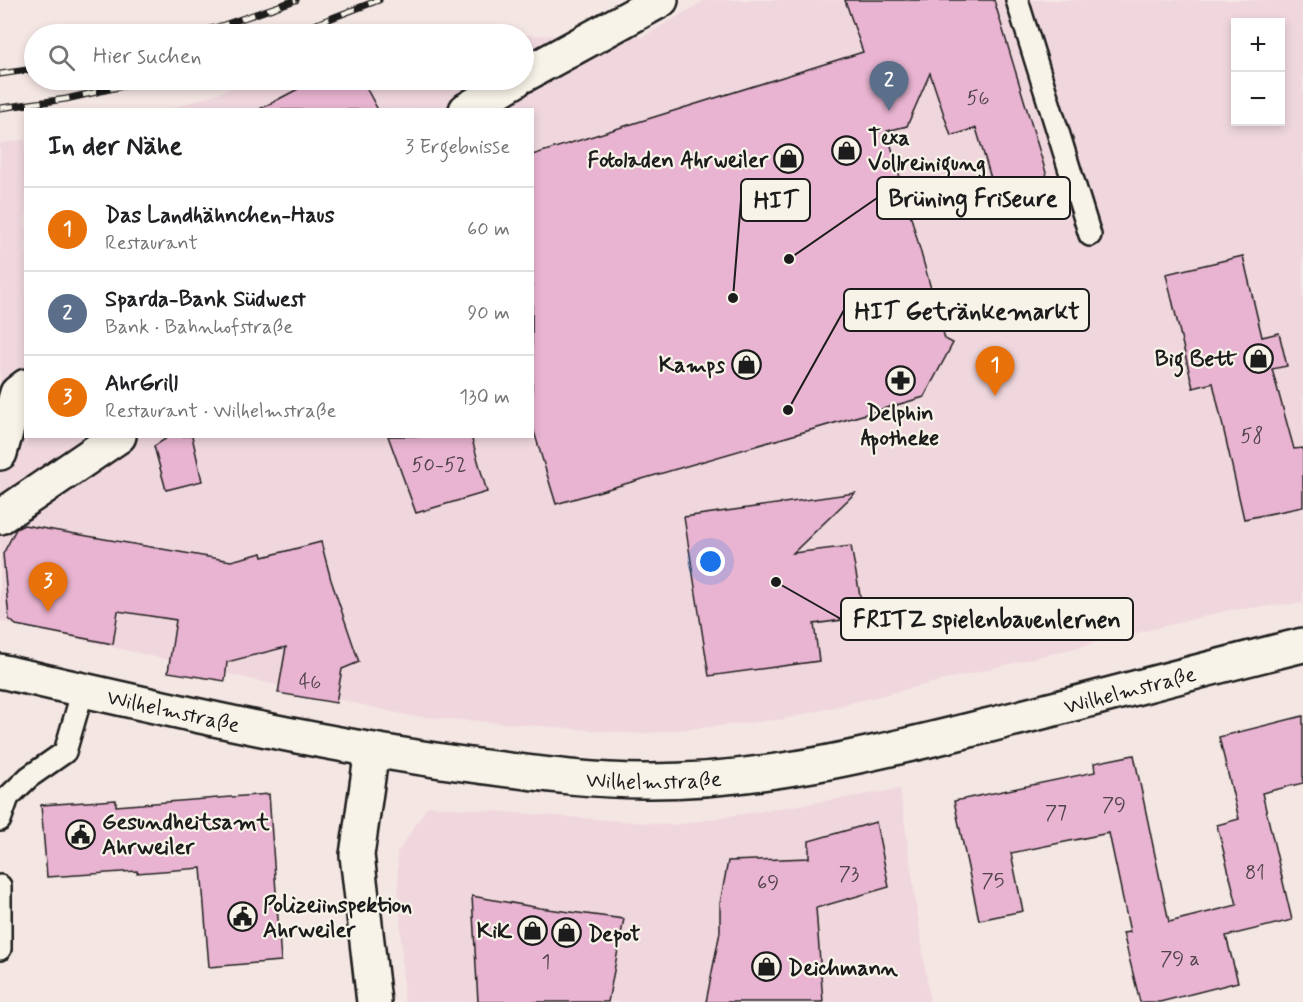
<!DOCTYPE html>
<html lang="de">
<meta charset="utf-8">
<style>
:root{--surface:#fff;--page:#f2f2f2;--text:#202124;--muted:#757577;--line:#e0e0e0;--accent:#1a73e8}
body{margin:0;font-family:Mynerve,sans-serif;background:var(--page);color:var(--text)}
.controls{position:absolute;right:18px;top:18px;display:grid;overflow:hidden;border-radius:0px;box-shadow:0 3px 9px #0003}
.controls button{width:54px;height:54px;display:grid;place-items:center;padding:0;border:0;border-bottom:2px solid var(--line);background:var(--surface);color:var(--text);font:30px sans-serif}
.you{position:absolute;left:711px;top:562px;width:21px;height:21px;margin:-15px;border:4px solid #fff;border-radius:50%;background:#1a73e8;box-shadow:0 0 0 9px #1a73e833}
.badge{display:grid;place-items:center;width:39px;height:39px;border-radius:50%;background:var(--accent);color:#fff;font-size:20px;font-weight:700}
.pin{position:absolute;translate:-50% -50px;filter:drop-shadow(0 2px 3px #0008)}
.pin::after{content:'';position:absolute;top:32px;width:21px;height:18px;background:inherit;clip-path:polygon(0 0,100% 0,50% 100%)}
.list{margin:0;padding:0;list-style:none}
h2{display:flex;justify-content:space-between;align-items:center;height:78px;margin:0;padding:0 24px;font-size:26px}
h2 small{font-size:20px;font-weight:400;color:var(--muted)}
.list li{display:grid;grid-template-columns:39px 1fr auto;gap:18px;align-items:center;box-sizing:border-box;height:84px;padding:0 24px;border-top:2px solid var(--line)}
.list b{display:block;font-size:22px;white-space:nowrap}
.list p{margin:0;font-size:20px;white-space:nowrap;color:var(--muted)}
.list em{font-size:20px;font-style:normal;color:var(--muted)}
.icon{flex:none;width:33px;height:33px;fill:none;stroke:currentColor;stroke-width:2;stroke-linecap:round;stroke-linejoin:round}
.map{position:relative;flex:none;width:1303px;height:1002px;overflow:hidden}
.search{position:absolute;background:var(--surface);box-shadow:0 3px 9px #0003;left:24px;top:24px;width:510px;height:66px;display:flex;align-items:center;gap:15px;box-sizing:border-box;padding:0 21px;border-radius:33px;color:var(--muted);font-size:22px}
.panel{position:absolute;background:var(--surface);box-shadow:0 3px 9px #0003;left:24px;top:108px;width:510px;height:330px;border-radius:0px}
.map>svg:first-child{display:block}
.built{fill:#f0d7de;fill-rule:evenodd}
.building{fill:#e8b4d1;stroke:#1c1c1c;stroke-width:1.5}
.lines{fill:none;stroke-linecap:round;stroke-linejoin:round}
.lane-casing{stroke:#1c1c1c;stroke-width:26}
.street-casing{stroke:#1c1c1c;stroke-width:38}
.secondary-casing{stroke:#1c1c1c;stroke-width:38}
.lane{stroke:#f7f3e8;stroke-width:21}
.street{stroke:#f7f3e8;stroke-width:33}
.secondary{stroke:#f7f3e8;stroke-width:33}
.rail-casing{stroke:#1c1c1c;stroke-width:7}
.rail{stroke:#f7f3e8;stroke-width:4.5;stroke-dasharray:14;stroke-linecap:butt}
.labels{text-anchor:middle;stroke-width:4.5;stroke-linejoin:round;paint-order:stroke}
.number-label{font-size:20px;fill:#4f4249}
.poi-label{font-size:22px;font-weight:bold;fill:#1c1c1c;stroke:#f7f3e8;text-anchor:start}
.street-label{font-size:22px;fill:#1c1c1c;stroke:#f7f3e8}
.leader{fill:none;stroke:#1c1c1c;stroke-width:2}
.callout-dot{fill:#1c1c1c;stroke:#f7f3e8;stroke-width:2}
.callout{fill:#f7f3e8;stroke:#1c1c1c;stroke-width:2}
.callout-label{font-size:24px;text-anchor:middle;font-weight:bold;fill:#1c1c1c}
</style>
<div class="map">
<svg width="1303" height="1002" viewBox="0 0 1303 1002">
<rect width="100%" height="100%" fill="#f4e6e3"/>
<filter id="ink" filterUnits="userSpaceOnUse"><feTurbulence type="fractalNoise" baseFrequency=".0167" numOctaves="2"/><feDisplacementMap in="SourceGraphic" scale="12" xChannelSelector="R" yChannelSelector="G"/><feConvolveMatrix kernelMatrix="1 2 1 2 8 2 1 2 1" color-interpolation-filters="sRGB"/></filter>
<g filter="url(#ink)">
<path class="built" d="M705,0H1303V603L1230,610L785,719L640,734L410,716L0,621V143L25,140L26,436H532V110L171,109L256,80H524V35L643,37ZM1236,22H1280V122H1236Z
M900,789L930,1002H404L397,853L428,806L674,825Z"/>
<path class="building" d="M845,0H994L1053,196L1001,212L976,128L951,136L930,73L907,126L887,131L945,339L953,343L924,397L556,504L532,425V155L863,52Z
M315,80H362L378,110H258Z
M1243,256L1262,337L1279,333L1287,366L1272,369L1294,449L1303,448V507L1244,519L1213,383L1193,388L1166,274Z
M170,436H192L202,481L166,490L154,446Z
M388,436H471L487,492L416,513Z
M855,493L793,553L851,546L864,617L814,624L819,661L709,676L684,517Z
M24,525L231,561L262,553L263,557L321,542L331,580L359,662L342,669L336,703L278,693L286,647L227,662L225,681L168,672L176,620L118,611L113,644L16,625L9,619L3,554L16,529Z
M1303,716V783L1262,793L1292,920L1226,936L1238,982L1160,1002H1140L1123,933L1130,932L1109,833L1011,853L1023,911L979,920L954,801L1095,772L1094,763L1134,755L1169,922L1237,905L1217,825L1239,819L1219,737Z
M269,794L281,961L209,967L201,868L137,873V871L47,877L41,805L116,800V806Z
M876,822L889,887L816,908L823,1002H706L720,932V903L728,861L809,858V841Z
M472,896L540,908L624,919L608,1002H478Z"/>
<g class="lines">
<defs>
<path id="lane" d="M1017,0L1090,235
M0,820L8,797L29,777L65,752L83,690
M0,886V949"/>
<path id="street" d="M524,75L661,0
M466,110L516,80
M0,453L17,393L26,386
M0,517L119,436
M372,750L357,855L374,1002"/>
<g id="secondary">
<path id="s1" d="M0,671C158,707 317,745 478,766C533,773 589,781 644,781C760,782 874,754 986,726C1092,700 1197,671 1303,645"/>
</g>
</defs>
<use href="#lane" class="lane-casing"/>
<use href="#street" class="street-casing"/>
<use href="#secondary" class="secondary-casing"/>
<use href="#lane" class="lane"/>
<use href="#street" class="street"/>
<use href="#secondary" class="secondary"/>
<defs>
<path id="rail" d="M187,34L215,28L296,0
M290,34L379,0
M0,74L34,69
M0,108L66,99L149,80"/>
</defs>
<use href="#rail" class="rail-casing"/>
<use href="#rail" class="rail"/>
</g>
</g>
<defs>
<symbol id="shop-ring" viewBox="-11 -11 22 22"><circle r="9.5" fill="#f7f3e8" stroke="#1c1c1c" stroke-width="1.5"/><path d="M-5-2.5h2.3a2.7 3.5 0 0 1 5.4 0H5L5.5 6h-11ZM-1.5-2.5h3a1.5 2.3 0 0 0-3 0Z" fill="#1c1c1c"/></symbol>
<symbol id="pharmacy-ring" viewBox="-11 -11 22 22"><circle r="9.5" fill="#f7f3e8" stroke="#1c1c1c" stroke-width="1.5"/><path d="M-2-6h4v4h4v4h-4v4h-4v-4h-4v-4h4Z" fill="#1c1c1c"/></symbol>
<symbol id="civic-ring" viewBox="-11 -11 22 22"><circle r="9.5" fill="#f7f3e8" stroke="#1c1c1c" stroke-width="1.5"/><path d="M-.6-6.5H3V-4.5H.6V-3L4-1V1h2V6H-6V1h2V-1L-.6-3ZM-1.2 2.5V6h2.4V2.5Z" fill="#1c1c1c"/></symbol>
</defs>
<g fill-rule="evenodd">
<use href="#shop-ring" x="830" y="134" width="33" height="33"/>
<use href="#shop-ring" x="772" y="142" width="33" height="33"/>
<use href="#shop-ring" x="1242" y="342" width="33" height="33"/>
<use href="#shop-ring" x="730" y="348" width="33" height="33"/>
<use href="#pharmacy-ring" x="884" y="364" width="33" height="33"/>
<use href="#civic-ring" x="64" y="818" width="33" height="33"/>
<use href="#civic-ring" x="226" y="900" width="33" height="33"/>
<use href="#shop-ring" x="516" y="914" width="33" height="33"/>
<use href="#shop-ring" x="550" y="916" width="33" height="33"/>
<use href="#shop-ring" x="750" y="950" width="33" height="33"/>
</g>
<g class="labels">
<g class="number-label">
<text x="978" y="104">56</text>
<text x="1252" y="442">58</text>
<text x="439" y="471">50-52</text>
<text x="310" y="688">46</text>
<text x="1114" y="811">79</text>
<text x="1056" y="819">77</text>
<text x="1255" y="879">81</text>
<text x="849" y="880">73</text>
<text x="993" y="887">75</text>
<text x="768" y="889">69</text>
<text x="1180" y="965">79 a</text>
<text x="546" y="968">1</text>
</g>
<g class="poi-label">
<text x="868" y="145">Texa<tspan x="868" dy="25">Vollreinigung</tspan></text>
<text x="768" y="167" text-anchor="end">Fotoladen Ahrweiler</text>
<text x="1237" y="366" text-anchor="end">Big Bett</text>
<text x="725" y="372" text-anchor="end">Kamps</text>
<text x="900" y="420" text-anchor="middle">Delphin<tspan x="900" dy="25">Apotheke</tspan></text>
<text x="102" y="829">Gesundheitsamt<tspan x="102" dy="25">Ahrweiler</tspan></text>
<text x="263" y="912">Polizeiinspektion<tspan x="263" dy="25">Ahrweiler</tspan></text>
<text x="512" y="938" text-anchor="end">KiK</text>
<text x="588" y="941">Depot</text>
<text x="788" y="975">Deichmann</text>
</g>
<g class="street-label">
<text dy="8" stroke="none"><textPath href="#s1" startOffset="1150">Wilhelmstraße</textPath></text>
<text dy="8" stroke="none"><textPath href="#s1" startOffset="178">Wilhelmstraße</textPath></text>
<text dy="8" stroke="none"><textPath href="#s1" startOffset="664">Wilhelmstraße</textPath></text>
</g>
</g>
<path class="leader" d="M789 259L877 198M733 298L741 200M788 410L844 310M776 582L841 619"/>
<g class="callout-dot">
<circle cx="789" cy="259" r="6"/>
<circle cx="733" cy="298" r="6"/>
<circle cx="788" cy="410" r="6"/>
<circle cx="776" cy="582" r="6"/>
</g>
<g class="callout">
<rect x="877" y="177" width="193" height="42" rx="6"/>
<rect x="741" y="179" width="69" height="42" rx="6"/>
<rect x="844" y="289" width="245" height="42" rx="6"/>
<rect x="841" y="598" width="292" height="42" rx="6"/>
</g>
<g class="callout-label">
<text x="973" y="206">Brüning Friseure</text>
<text x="776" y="208">HIT</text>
<text x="967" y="319">HIT Getränkemarkt</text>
<text x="987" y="627">FRITZ spielenbauenlernen</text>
</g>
</svg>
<div class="controls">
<button>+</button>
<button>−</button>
</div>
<div class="you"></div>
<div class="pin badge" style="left:995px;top:396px;background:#e8710a">1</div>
<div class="pin badge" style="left:889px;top:111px;background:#5c6f8a">2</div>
<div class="pin badge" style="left:48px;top:612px;background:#e8710a">3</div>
<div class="search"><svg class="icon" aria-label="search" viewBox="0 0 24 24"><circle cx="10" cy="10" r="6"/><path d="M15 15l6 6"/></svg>Hier suchen</div>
<section class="panel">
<h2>In der Nähe<small>3 Ergebnisse</small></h2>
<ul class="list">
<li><span class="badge" style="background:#e8710a">1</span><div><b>Das Landhähnchen-Haus</b><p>Restaurant</p></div><em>60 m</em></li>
<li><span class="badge" style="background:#5c6f8a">2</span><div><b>Sparda-Bank Südwest</b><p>Bank · Bahnhofstraße</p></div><em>90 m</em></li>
<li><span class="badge" style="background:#e8710a">3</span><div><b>AhrGrill</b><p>Restaurant · Wilhelmstraße</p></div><em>130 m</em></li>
</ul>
</section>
</div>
